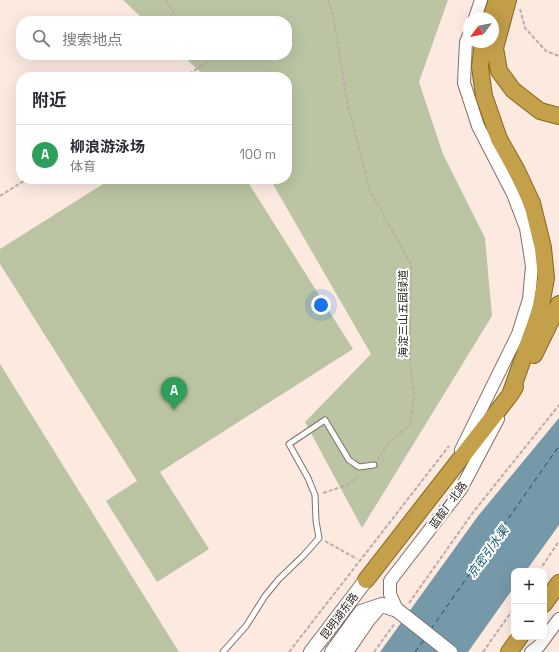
<!DOCTYPE html>
<html lang="zh">
<meta charset="utf-8">
<style>
:root{--surface:#fff;--page:#f2f2f3;--text:#2b2b33;--muted:#7c7c81;--line:#e1e1e2;--accent:#0f766e}
body{margin:0;font-family:"Space Grotesk","Noto Sans SC",sans-serif;background:var(--page);color:var(--text)}
.controls{position:absolute;right:12px;bottom:12px;display:grid;overflow:hidden;border-radius:8px;box-shadow:0 4px 16px #0002}
.controls button{width:36px;height:36px;display:grid;place-items:center;padding:0;border:0;border-bottom:1px solid var(--line);background:var(--surface);color:var(--text);font:20px sans-serif}
.compass{position:absolute;left:463px;top:12px;width:36px;height:36px;border-radius:50%;background:var(--surface);box-shadow:0 4px 16px #0002;rotate:238deg}
.you{position:absolute;left:321px;top:305px;width:14px;height:14px;margin:-10px;border:3px solid #fff;border-radius:50%;background:#1a73e8;box-shadow:0 0 0 6px #1a73e833}
.badge{display:grid;place-items:center;width:26px;height:26px;border-radius:50%;background:var(--accent);color:#fff;font-size:13px;font-weight:700}
.pin{position:absolute;translate:-50% -33px;filter:drop-shadow(0 1px 2px #0008)}
.pin::after{content:'';position:absolute;top:21px;width:14px;height:12px;background:inherit;clip-path:polygon(0 0,100% 0,50% 100%)}
.list{margin:0;padding:0;list-style:none}
h2{display:flex;justify-content:space-between;align-items:center;height:52px;margin:0;padding:0 16px;font-size:17px}
h2 small{font-size:13px;font-weight:400;color:var(--muted)}
.list li{display:grid;grid-template-columns:26px 1fr auto;gap:12px;align-items:center;box-sizing:border-box;height:60px;padding:0 16px;border-top:1px solid var(--line)}
.list b{display:block;font-size:15px;white-space:nowrap}
.list p{margin:0;font-size:13px;white-space:nowrap;color:var(--muted)}
.list em{font-size:13px;font-style:normal;color:var(--muted)}
.icon{flex:none;width:22px;height:22px;fill:none;stroke:currentColor;stroke-width:2;stroke-linecap:round;stroke-linejoin:round}
.map{position:relative;flex:none;width:559px;height:652px;overflow:hidden}
.search{position:absolute;background:var(--surface);box-shadow:0 4px 16px #0002;left:16px;top:16px;width:276px;height:44px;display:flex;align-items:center;gap:10px;box-sizing:border-box;padding:0 14px;border-radius:16px;color:var(--muted);font-size:15px}
.panel{position:absolute;background:var(--surface);box-shadow:0 4px 16px #0002;left:16px;top:72px;width:276px;height:112px;border-radius:16px}
.map>svg:first-child{display:block}
.green{fill:#bac3a2}
.forest{fill:#bbc5a3}
.water{fill:#7699aa}
.lines{fill:none;stroke-linecap:round;stroke-linejoin:round}
.ferry{stroke:#0c526c;stroke-width:1;stroke-dasharray:5 4;stroke-linecap:butt}
.service-casing{stroke:#7f7068;stroke-width:7}
.tertiary-casing{stroke:#7f7068;stroke-width:14}
.secondary-casing{stroke:#7f7068;stroke-width:16}
.trunk-casing{stroke:#85661e;stroke-width:18}
.path{stroke:#bbada6;stroke-width:2;stroke-dasharray:4 2;stroke-linecap:butt}
.service{stroke:#fff;stroke-width:5}
.tertiary{stroke:#fff;stroke-width:12}
.secondary{stroke:#fff;stroke-width:14}
.trunk{stroke:#c4a04a;stroke-width:16}
.secondary-bridge-casing{stroke:#7f7068;stroke-width:16;stroke-linecap:butt}
.secondary-bridge{stroke:#fff;stroke-width:14}
.labels{text-anchor:middle;stroke-width:4;stroke-linejoin:round;paint-order:stroke}
.street-label{font-size:11px;fill:#2a2420;stroke:#fff}
.water-label{font-size:12px;font-style:italic;fill:#0c526c;stroke:#fff}
</style>
<div class="map">
<svg width="559" height="652" viewBox="0 0 559 652">
<rect width="100%" height="100%" fill="#fceae1"/>
<path class="green" d="M111,179H246L353,349L160,472L209,549L157,582L106,501L137,481L0,264V249Z"/>
<path class="forest" d="M123,0H448L419,82L443,154L485,238L492,316L362,528L305,422L371,354L270,179H287V77H206L182,55H287V21H145Z
M0,364L179,652H0Z"/>
<path class="water" d="M559,418V525L526,571H514V587L468,652H380L478,516Z"/>
<g class="lines">
<path class="ferry" d="M431,629L559,446
M415,652L424,640"/>
<defs>
<path id="service" d="M223,652L246,626L265,596L279,579L304,555L319,538L316,521L315,495L308,478L289,444L325,420L349,460L359,467L374,465"/>
<path id="tertiary" d="M475,18L481,0
M461,450L518,334L529,299L532,266L526,228L513,194L478,126L464,83L466,42L469,35
M397,610L390,594V581L461,489L498,419
M347,652L369,620L382,605
M531,652L539,646L559,619"/>
<path id="secondary" d="M311,652L366,580
M332,652L361,612L382,605L397,610"/>
<path id="trunk" d="M508,0L495,48L499,71L513,90L540,111L559,116
M491,18L497,0
M483,42L480,67L484,96L499,139L517,171L532,203L543,248L546,278L540,311L510,395
M534,355L559,304
M366,580L510,395L515,387
M544,604L559,583
M509,652L520,637"/>
</defs>
<use href="#service" class="service-casing"/>
<use href="#tertiary" class="tertiary-casing"/>
<use href="#secondary" class="secondary-casing"/>
<use href="#trunk" class="trunk-casing"/>
<path class="path" d="M166,0L179,21
M328,0L333,15L348,106L370,191L411,264L410,363L414,396L410,425L388,443L378,459
M520,9L525,28L546,51L559,56
M184,77L206,63L201,55
M0,196L27,179
M323,493L347,485L360,475
M325,541L357,559
M539,571L559,541
M409,603L474,511L559,405
M289,652L449,446
M374,652L395,623
M483,652L514,608"/>
<use href="#service" class="service"/>
<use href="#tertiary" class="tertiary"/>
<use href="#secondary" class="secondary"/>
<use href="#trunk" class="trunk"/>
<defs>
<path id="secondary-bridge" d="M397,610L450,652"/>
</defs>
<use href="#secondary-bridge" class="secondary-bridge-casing"/>
<use href="#secondary-bridge" class="secondary-bridge"/>
</g>
<g class="labels">
<g class="street-label">
<text transform="translate(403 314) rotate(-90)" y="4">海淀三山五园绿道</text>
<text transform="translate(448 505) rotate(-54)" y="4">蓝靛厂北路</text>
<text transform="translate(339 616) rotate(-53)" y="4">昆明湖东路</text>
</g>
<g class="water-label">
<text transform="translate(488 552) rotate(-54)" y="4">京密引水渠</text>
</g>
</g>
</svg>
<div class="controls">
<button>+</button>
<button>−</button>
</div>
<svg class="compass" viewBox="-18 -18 36 36"><path d="M0-13l5 13h-10z" fill="#e53935"/><path d="M0 13l5-13h-10z" fill="#7c7c81"/></svg>
<div class="you"></div>
<div class="pin badge" style="left:174px;top:410px;background:#2e9e5b">A</div>
<div class="search"><svg class="icon" aria-label="search" viewBox="0 0 24 24"><circle cx="10" cy="10" r="6"/><path d="M15 15l6 6"/></svg>搜索地点</div>
<section class="panel">
<h2>附近<small></small></h2>
<ul class="list">
<li><span class="badge" style="background:#2e9e5b">A</span><div><b>柳浪游泳场</b><p>体育</p></div><em>100 m</em></li>
</ul>
</section>
</div>
